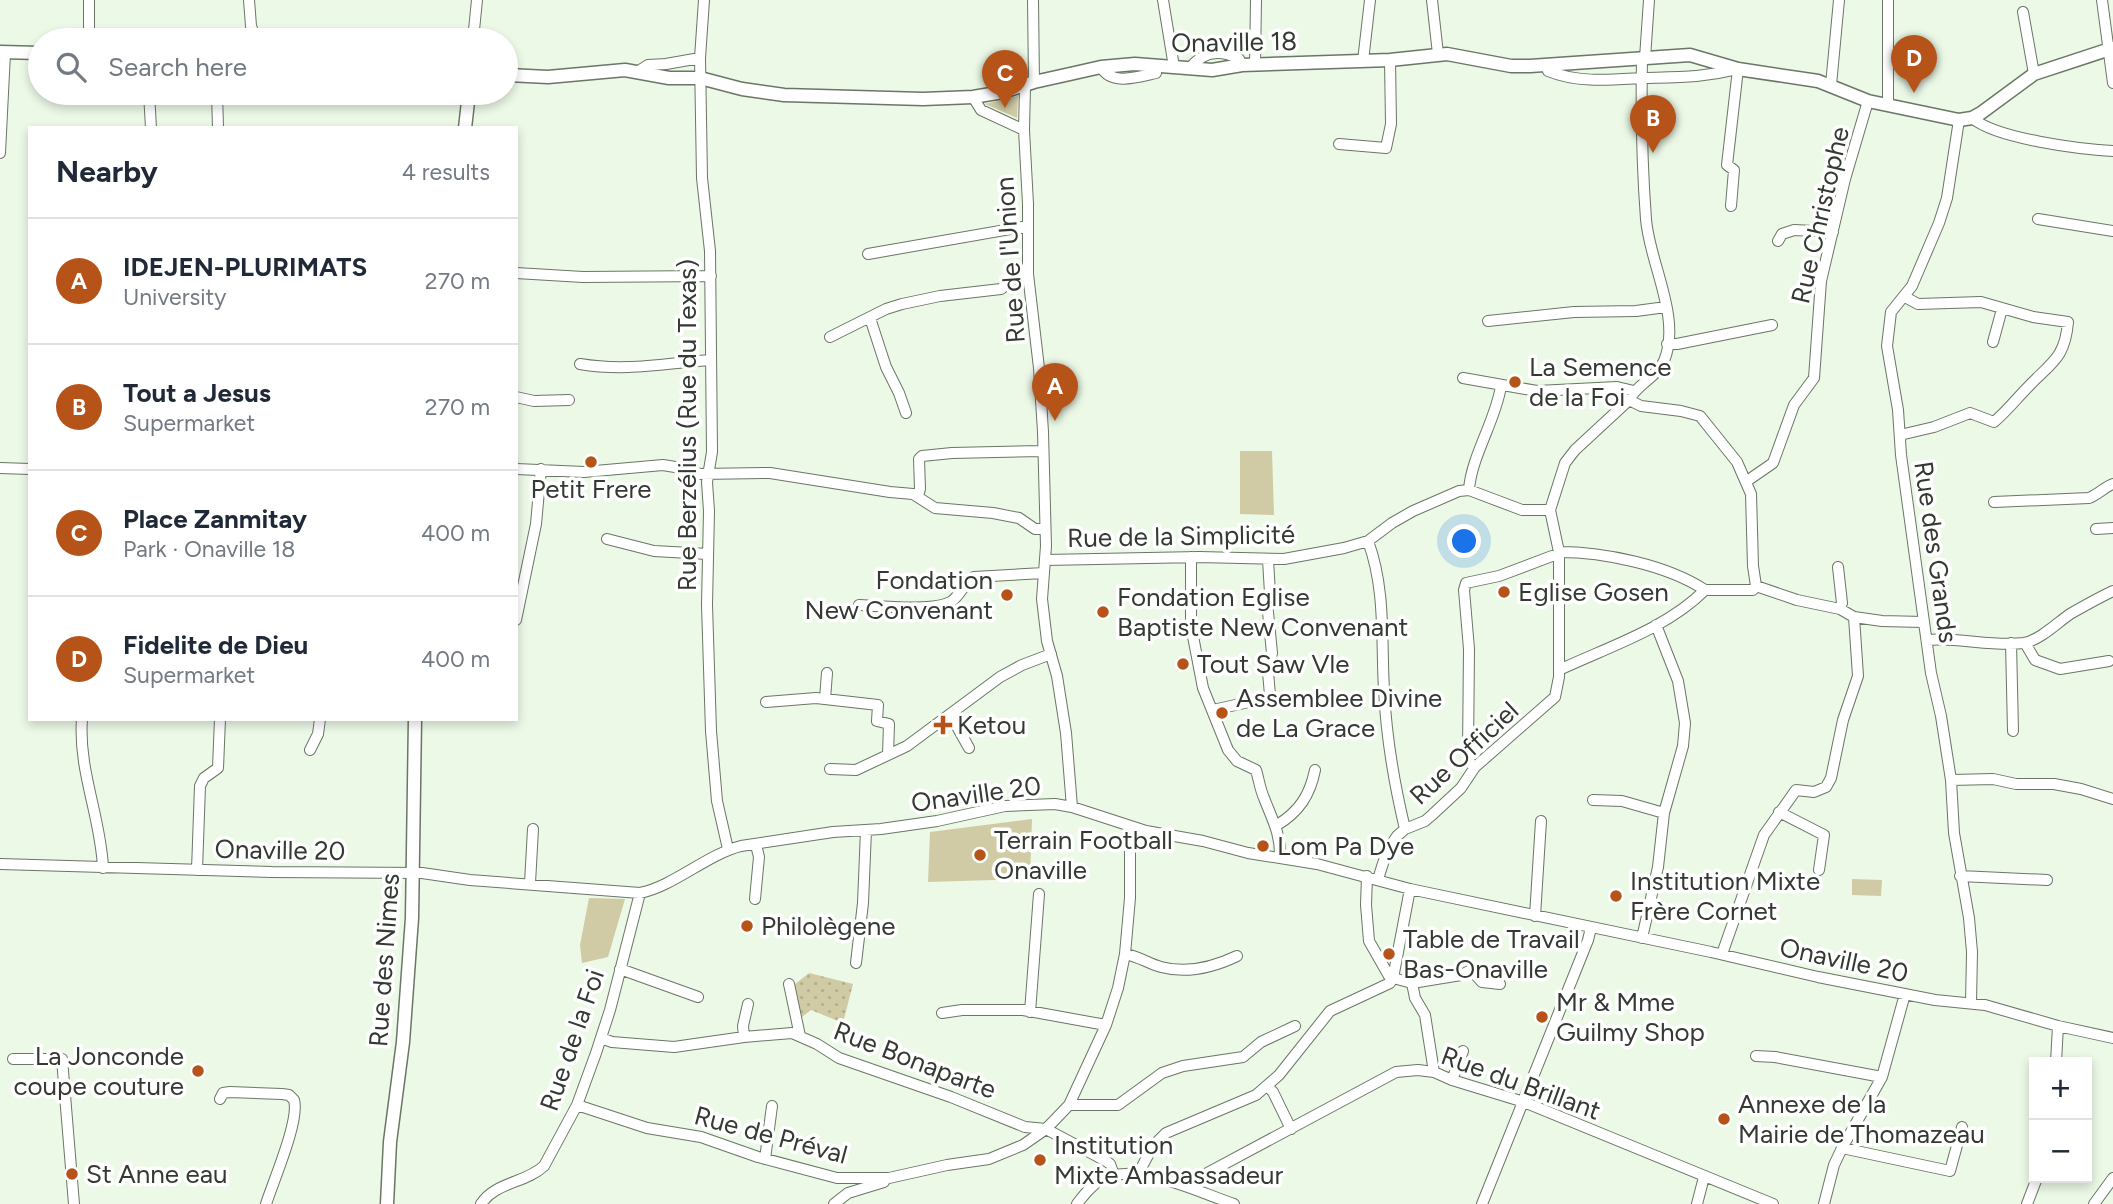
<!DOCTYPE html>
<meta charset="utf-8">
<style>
:root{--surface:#fff;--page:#f2f2f3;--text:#1f2937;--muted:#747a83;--line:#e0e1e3;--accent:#b65319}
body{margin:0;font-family:Figtree,sans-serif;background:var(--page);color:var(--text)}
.controls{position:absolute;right:21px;bottom:21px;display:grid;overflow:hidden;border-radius:0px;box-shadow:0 4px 10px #0003}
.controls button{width:63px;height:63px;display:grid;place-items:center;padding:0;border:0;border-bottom:2px solid var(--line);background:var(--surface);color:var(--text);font:35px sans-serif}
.you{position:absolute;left:1465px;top:542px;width:24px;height:24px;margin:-18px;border:5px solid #fff;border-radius:50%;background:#1a73e8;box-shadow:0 0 0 10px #1a73e833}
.badge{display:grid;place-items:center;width:46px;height:46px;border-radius:50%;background:var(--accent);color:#fff;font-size:23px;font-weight:700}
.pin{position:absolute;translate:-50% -58px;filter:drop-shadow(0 2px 4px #0008)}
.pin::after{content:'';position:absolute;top:37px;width:24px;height:21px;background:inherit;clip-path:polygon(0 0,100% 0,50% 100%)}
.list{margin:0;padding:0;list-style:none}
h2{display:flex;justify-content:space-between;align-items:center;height:91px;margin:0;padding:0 28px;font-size:30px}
h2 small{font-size:23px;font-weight:400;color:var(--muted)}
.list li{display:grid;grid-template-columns:46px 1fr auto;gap:21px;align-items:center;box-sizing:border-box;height:126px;padding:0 28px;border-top:2px solid var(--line)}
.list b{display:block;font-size:26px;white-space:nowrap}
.list p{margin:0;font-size:23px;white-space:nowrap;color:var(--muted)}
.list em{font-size:23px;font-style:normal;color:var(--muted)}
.icon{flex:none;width:38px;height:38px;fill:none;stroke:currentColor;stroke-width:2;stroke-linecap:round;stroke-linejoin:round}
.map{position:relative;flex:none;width:2113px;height:1204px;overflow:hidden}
.search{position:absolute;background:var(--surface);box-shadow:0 4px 10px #0003;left:28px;top:28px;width:490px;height:77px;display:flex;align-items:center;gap:18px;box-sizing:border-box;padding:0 24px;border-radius:38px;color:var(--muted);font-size:26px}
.panel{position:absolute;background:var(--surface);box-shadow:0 4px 10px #0003;left:28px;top:126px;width:490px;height:595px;border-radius:0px}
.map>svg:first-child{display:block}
.grass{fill:url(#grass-dots)}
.park{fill:#d0cba5}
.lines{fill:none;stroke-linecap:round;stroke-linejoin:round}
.minor-casing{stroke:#6a7666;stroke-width:12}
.tertiary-casing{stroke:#6a7666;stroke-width:15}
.minor{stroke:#fff;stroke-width:10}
.tertiary{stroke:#fff;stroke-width:12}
.poi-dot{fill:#b65319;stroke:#fff;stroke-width:2.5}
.labels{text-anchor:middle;stroke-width:7;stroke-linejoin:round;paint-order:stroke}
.street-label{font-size:26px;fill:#343932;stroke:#fff}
.poi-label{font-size:26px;fill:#343932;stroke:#fff;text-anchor:start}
</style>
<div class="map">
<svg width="2113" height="1204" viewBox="0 0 2113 1204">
<defs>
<pattern id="grass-dots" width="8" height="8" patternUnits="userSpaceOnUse" patternTransform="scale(1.75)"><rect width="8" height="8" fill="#d0cba5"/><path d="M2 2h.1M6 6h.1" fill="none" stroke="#b3af8e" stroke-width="1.8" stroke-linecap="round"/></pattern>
</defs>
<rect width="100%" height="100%" fill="#ecf9e7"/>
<path class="grass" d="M809,973L853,984L843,1023L811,1010L802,1017L794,985Z"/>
<path class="park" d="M1018,96L1017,118L985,104Z
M1240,451H1272L1274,515L1240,514Z
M1032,819L1030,879L928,882L930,832Z
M1852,879L1882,880L1881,896L1852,895Z
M589,898L625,899L608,957L582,963L580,945Z"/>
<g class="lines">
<defs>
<path id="minor" d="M249,0L251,26L256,40
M704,0L700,58L702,178L710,251L712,452L707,482L709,511L707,605L711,731L717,801L728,849
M1033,0L1034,82
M1163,0L1174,67
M1432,0L1438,54
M2102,0L2113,83
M2023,12L2034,74
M89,40V0
M473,40L477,0
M1645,58L1649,0
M1363,61L1370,0
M1255,65L1256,0
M1546,66L1548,71C1578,83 1608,80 1640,78C1677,77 1702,78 1738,69L1727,165L1734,170L1731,206
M1101,67C1111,86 1138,77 1156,73
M1190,68C1203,51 1220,49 1239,59L1242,65
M637,72L648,65L666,64L700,58
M1831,85L1839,0
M1025,86L1024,130L1028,204V274L1039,368L1043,432L1046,546L1042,599L1047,641L1057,676L1066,733L1072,807
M149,93L151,128
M217,93L218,128
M973,97L981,110L1024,130
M1888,104V0
M1972,118C1997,139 2079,149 2113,151
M1959,120L1947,198L1939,223L1912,286L1891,312L1887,346L1898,410L1901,455L1931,673L1941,716L1951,780L1954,833L1969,918L1972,952L1971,1003
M1339,144L1386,148L1391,124L1390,60
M0,153L5,53
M2038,219L2113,231
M1778,241L1782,234L1794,230L1833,232
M868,254L1028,226
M516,273L583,277L711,276
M870,318L886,367L899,393L906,413
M1488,321L1574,312L1636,311L1666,307
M830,337L886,309L902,304L940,296L1001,289L1019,275L1028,274
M1993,342L2002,309
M1667,344H1677L1772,325
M580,364C627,372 665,363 711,360
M1463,378L1537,391L1617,387L1634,391
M516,397L534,401L569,400
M1629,400C1637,384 1657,377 1664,361C1682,318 1649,262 1646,219C1642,166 1641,111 1642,58
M1900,435L1934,427L1970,413L1994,422C2007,411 2017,398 2029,386C2052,362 2065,358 2068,322L2033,317L1981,302L1918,304L1905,297
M0,468L30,469
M516,469L584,472L663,465L687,469L700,474L770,473L890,492L913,494L935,508L993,513L1019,518L1035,529H1044
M1747,481L1773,463L1794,405L1814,378L1821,281L1845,179L1868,101
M1469,490C1471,457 1496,420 1501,386
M918,496L920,489L919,459L922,456L952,453L1042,451
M1994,502L2089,498C2099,494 2106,486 2113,484
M2096,529L2113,528
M607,539L654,551L708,554
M1368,541C1386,590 1381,640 1384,690C1386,733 1395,787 1405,829
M1559,552C1604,552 1667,565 1705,590
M1191,557V626L1203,688L1228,750L1237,761L1256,770C1259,780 1260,789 1264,798C1272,819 1281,834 1280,858
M1045,560L1199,557L1284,559L1344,548L1368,541L1392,523L1413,511L1459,491L1469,490L1522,510H1550
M1838,567L1842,603L1840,609
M859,605C880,606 935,612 952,601C961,594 964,583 974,577L1044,573
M516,620L536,524L541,469
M1927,640C1959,637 1992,647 2024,643C2040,640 2057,623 2070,614C2084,606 2098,598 2113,591
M2011,643L2013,731
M2025,643L2035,660L2060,669L2109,661
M1559,670C1608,647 1666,629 1705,590H1753L1756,586
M825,699L827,673
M766,702L816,698L878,705L877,721L889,724L888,755
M1213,710L1267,698L1270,695L1268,672L1272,653L1267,602L1270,593L1268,560
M950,714L969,748
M82,719C78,770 101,818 103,868
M310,750L318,734L320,719
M1475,767L1470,763L1468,752L1469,649L1464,590L1466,583L1499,576L1552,556H1559
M830,769L856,770L907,746L1000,677L1022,665L1051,654
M1951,780L1993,779L2016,784H2054L2081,789L2113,799
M1593,800L1622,801L1664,813
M1779,812L1824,835L1819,870
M1277,825C1299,812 1310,795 1315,770
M0,864L272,872L422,873L470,880L640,893C674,886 706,855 741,846L833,832L881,829L937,821L1005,806L1055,804L1072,807L1146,831L1203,841L1248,853L1317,864L1410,889L1711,952L1818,977L1935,1000L1985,1005L2058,1026L2113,1038
M197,870L200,786L204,778L218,768L220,719
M1960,876L2047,880
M1378,879L1387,851L1397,836L1405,829L1425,821L1432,815L1461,788L1475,767L1555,697L1559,677V552L1550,510L1565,463L1575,450L1629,400L1641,406L1681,411L1700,416L1737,462L1751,494L1753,566L1756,586L1797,600L1840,609L1854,617L1882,621L1923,622
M530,883L533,829
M1410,889L1393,978L1412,983L1415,998L1425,1015L1434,1072
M755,899L759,857L756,845
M1535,916L1541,821
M1642,938L1658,867L1664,813L1683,746L1685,723L1678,681L1656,625
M1125,954C1138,956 1149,964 1161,967C1187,974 1214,967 1237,956
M1722,954L1764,835L1796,790L1814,792L1826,787L1831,778L1843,720L1858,676L1854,617
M856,963L863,903L866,830
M620,969L698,997
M1412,983L1461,975L1471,970L1482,982L1500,984
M789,984L800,1036
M1030,1012L1039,894
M942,1013L962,1010H1023L1106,1025
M744,1037L743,1026L748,1004
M601,1038L612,1042L674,1047L744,1037L792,1033L817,1044L839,1058L951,1097L1025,1127L1046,1129L1106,1161L1110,1164L1114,1175
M1756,1056L1775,1057L1882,1077
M13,1059H62L74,1204
M2056,1062L2058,1026
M1452,1080L1463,1051
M1268,1087L1273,1092L1291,1129
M220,1099L223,1093L230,1092L282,1094L289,1095L294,1100C300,1120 273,1182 266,1204
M577,1105L647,1128L701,1137L758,1157L837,1178H889L947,1165L989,1159L1023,1145L1046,1129L1069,1105L1106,1025L1118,988L1125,954L1130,898V827
M1069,1105H1118L1162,1073L1183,1066L1243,1057L1261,1042L1295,1026
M1842,1148L1950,1171L1962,1127
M765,1159L772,1106
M1137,1176L1153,1146L1166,1133L1256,1095L1279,1075L1330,1011L1390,983L1393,978L1389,976L1369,941L1366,905L1367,876
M1185,1185L1396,1072L1418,1070L1434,1072L1452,1080L1524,1102L1773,1204
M481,1204C495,1182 526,1183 544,1166L577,1105L596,1053L610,1010L640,893
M834,1204L848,1193L884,1182
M1077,1204C1082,1197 1089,1189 1096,1183C1131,1157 1197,1192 1234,1204
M1482,1204L1588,940L1591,928
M1697,1204L1704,1177
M1824,1204L1834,1165L1842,1148L1882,1077L1905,994
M2027,1204L2037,1178
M2094,1204L2113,1178"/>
<path id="tertiary" d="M0,52L40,53
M506,75L548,77L625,70L669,78H700L742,89L784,95L923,99L973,97L1003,92L1034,82L1070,74L1101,67L1135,64L1212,70L1242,65L1390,60L1447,54L1511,66H1530L1690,55L1738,69L1818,81L1868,101L1959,120L1972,118L1981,113L2034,74L2113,48
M465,128L469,93
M387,1204L390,1142L403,1042L412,918L415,719"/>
</defs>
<use href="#minor" class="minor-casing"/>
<use href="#tertiary" class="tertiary-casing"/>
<use href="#minor" class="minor"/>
<use href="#tertiary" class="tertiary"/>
</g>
<g class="poi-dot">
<circle cx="1515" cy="382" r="7"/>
<circle cx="591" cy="462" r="7"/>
<circle cx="1504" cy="592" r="7"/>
<circle cx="1007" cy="595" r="7"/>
<circle cx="1103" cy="612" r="7"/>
<circle cx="1183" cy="664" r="7"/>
<circle cx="1222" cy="713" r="7"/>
<path d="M939.5 714.5h7v7h7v7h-7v7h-7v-7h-7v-7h7z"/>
<circle cx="1263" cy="846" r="7"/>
<circle cx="980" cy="855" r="7"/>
<circle cx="1616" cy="896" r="7"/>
<circle cx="747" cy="926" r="7"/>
<circle cx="1389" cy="954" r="7"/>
<circle cx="1542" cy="1017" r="7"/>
<circle cx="198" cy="1071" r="7"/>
<circle cx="1724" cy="1119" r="7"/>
<circle cx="1040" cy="1160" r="7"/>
<circle cx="72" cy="1174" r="7"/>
</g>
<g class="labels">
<g class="street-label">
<text transform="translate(1234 42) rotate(-1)" y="9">Onaville 18</text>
<text transform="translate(1820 215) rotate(-77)" y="9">Rue Christophe</text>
<text transform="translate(1010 260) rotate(-94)" y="9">Rue de l'Union</text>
<text transform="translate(687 425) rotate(-90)" y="9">Rue Berzélius (Rue du Texas)</text>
<text transform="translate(1181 536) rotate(-1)" y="9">Rue de la Simplicité</text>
<text transform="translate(1936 552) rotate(82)" y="9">Rue des Grands</text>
<text transform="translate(1464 753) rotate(-43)" y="9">Rue Officiel</text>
<text transform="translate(976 794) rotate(-8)" y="9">Onaville 20</text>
<text transform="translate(280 850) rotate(1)" y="9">Onaville 20</text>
<text transform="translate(384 960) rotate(-86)" y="9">Rue des Nimes</text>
<text transform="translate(1844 960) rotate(12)" y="9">Onaville 20</text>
<text transform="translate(572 1040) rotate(-71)" y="9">Rue de la Foi</text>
<text transform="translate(915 1060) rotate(21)" y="9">Rue Bonaparte</text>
<text transform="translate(1521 1083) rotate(20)" y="9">Rue du Brillant</text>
<text transform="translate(771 1135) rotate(15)" y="9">Rue de Préval</text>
</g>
<g class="poi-label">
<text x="1529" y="376">La Semence<tspan x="1529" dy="30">de la Foi</tspan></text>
<text x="591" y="498" text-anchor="middle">Petit Frere</text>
<text x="993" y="589" text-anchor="end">Fondation<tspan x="993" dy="30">New Convenant</tspan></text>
<text x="1518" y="601">Eglise Gosen</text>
<text x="1117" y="606">Fondation Eglise<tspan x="1117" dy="30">Baptiste New Convenant</tspan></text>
<text x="1197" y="673">Tout Saw Vle</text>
<text x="1236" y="707">Assemblee Divine<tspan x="1236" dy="30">de La Grace</tspan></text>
<text x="957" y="734">Ketou</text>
<text x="994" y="849">Terrain Football<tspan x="994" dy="30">Onaville</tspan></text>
<text x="1277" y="855">Lom Pa Dye</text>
<text x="1630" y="890">Institution Mixte<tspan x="1630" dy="30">Frère Cornet</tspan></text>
<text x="761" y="935">Philolègene</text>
<text x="1403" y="948">Table de Travail<tspan x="1403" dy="30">Bas-Onaville</tspan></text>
<text x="1556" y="1011">Mr &amp; Mme<tspan x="1556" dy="30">Guilmy Shop</tspan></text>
<text x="184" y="1065" text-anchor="end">La Jonconde<tspan x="184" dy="30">coupe couture</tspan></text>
<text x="1738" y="1113">Annexe de la<tspan x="1738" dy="30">Mairie de Thomazeau</tspan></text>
<text x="1054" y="1154">Institution<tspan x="1054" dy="30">Mixte Ambassadeur</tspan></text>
<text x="86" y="1183">St Anne eau</text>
</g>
</g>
</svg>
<div class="controls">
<button>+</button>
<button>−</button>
</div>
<div class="you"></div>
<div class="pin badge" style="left:1055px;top:421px">A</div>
<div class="pin badge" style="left:1653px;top:153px">B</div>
<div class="pin badge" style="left:1005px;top:108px">C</div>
<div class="pin badge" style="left:1914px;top:93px">D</div>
<div class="search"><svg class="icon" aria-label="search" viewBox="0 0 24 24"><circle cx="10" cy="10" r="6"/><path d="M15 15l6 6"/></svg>Search here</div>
<section class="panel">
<h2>Nearby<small>4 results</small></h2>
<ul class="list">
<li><span class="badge">A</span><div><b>IDEJEN-PLURIMATS</b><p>University</p></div><em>270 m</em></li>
<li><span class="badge">B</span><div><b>Tout a Jesus</b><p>Supermarket</p></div><em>270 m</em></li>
<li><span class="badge">C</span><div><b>Place Zanmitay</b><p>Park · Onaville 18</p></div><em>400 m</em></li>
<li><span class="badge">D</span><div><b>Fidelite de Dieu</b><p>Supermarket</p></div><em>400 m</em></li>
</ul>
</section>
</div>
